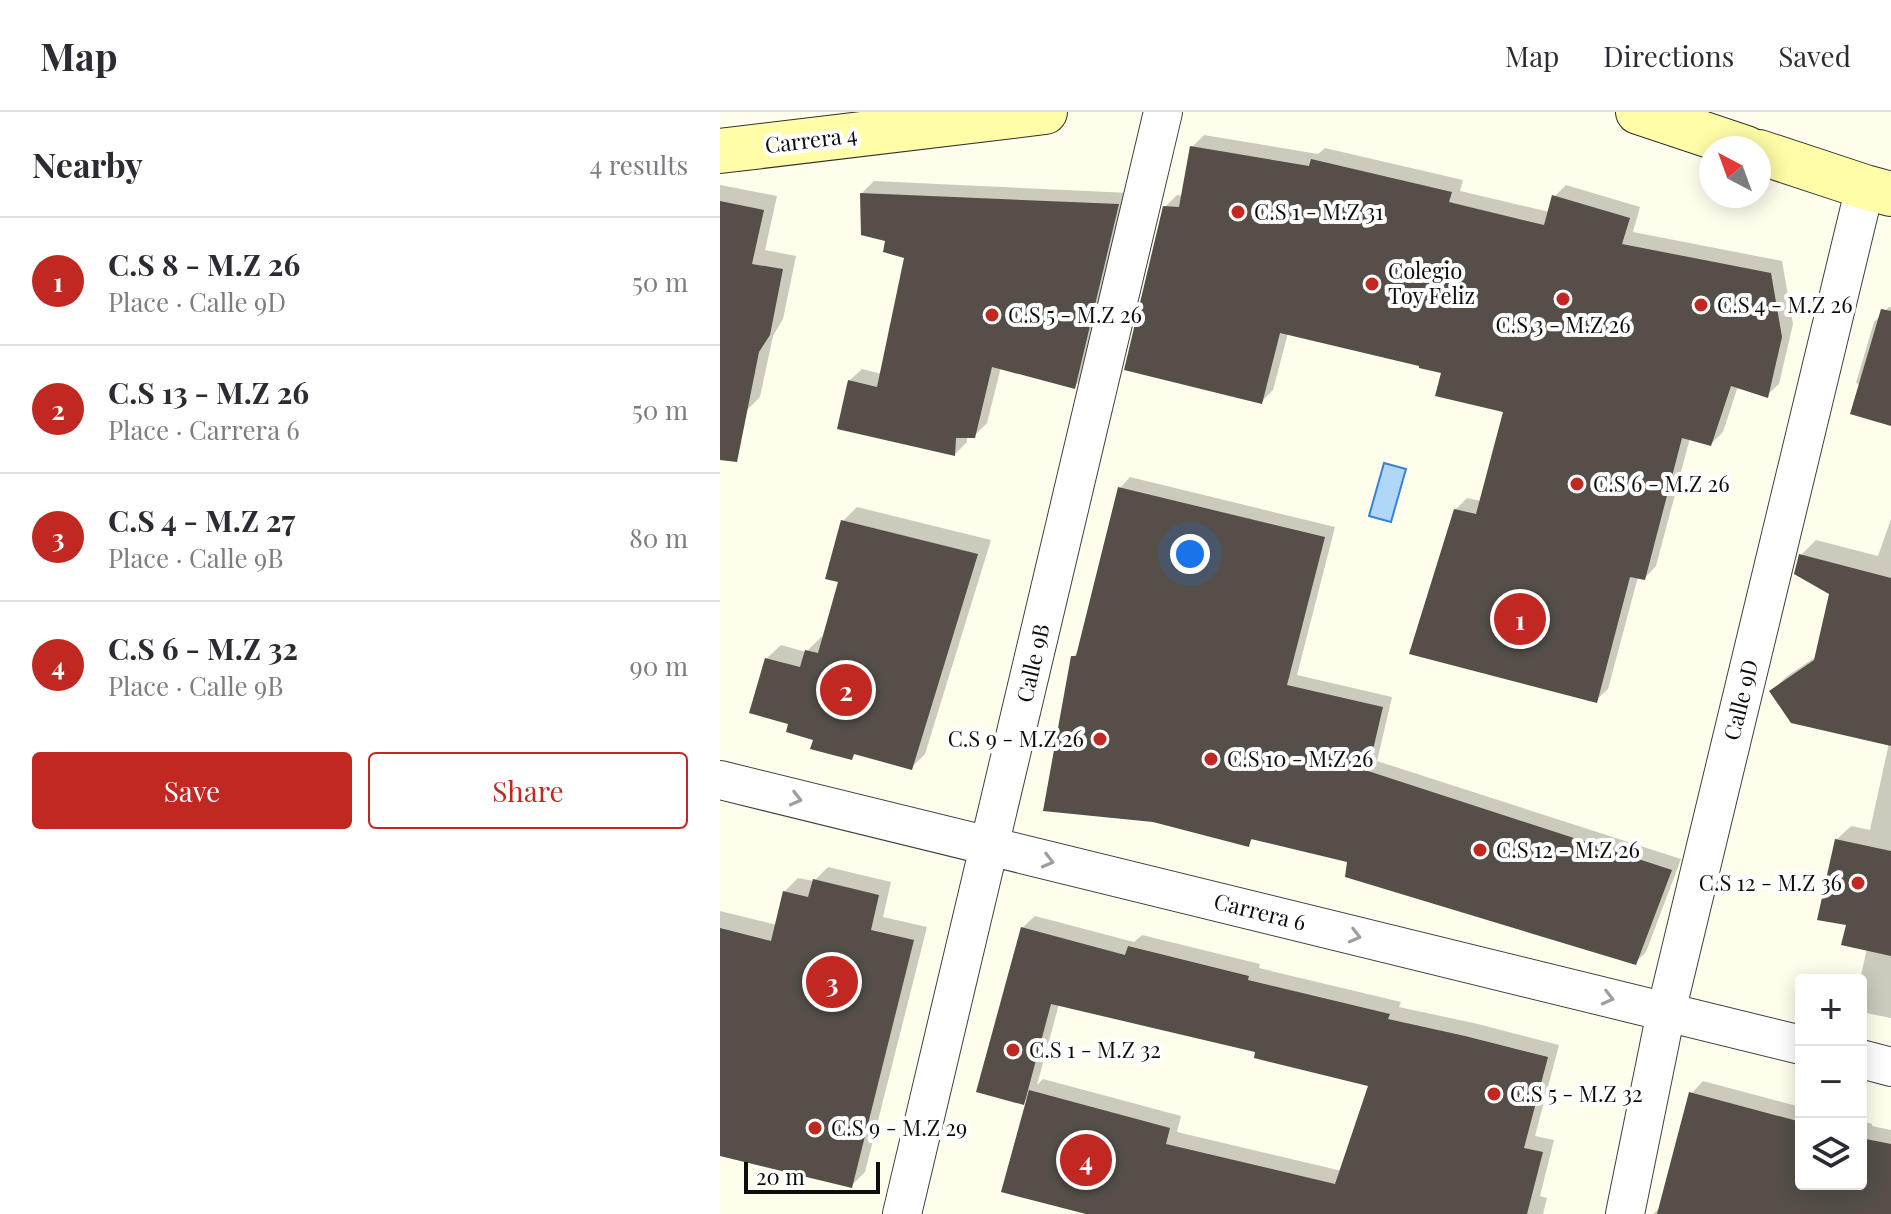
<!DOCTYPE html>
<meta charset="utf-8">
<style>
:root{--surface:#fff;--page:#f2f2f3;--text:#2b2b33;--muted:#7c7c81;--line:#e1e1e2;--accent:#c02821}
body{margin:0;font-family:"Playfair Display",serif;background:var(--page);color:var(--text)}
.controls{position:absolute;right:24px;bottom:24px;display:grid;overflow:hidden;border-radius:8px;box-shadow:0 4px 20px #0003}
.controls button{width:72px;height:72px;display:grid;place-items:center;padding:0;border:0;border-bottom:2px solid var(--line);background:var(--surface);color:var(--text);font:40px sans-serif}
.compass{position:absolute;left:979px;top:24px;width:72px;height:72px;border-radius:50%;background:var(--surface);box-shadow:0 4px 20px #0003;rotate:319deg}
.scale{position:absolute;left:24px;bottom:20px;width:136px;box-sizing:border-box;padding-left:8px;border:4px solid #0d0d0d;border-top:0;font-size:22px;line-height:28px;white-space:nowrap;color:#0d0d0d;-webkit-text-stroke:6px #fff;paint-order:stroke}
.you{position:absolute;left:470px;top:442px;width:28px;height:28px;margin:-20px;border:6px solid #fff;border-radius:50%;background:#1a73e8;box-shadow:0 0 0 12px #1a73e833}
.badge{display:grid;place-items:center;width:52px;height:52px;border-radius:50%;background:var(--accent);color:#fff;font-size:26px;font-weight:700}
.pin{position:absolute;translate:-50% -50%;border:4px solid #fff;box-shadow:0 2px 8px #0006}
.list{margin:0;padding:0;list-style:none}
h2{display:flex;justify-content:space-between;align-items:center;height:104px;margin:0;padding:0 32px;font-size:34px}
h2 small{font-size:26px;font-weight:400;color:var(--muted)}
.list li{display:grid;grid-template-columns:52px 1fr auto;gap:24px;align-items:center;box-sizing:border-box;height:128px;padding:0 32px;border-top:2px solid var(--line)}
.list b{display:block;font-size:30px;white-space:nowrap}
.list p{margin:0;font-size:26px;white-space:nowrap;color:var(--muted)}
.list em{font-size:26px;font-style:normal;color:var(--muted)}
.actions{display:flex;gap:16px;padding:24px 32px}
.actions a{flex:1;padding:18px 0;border:2px solid var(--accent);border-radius:8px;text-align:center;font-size:28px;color:var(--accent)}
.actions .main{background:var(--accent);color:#fff}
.icon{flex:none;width:44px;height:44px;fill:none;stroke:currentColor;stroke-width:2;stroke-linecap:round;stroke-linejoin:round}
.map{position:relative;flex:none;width:1171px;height:1102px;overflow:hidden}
header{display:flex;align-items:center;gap:48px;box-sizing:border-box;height:112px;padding:0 40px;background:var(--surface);border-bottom:2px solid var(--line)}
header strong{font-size:38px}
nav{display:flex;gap:44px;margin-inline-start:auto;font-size:28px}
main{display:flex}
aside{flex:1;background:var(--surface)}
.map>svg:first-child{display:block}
.water{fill:#b0d6f8;stroke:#3584d1;stroke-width:2}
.shadow{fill:#0003;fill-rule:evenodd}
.building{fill:#564f49}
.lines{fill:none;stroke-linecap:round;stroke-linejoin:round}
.minor-casing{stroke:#404040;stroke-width:40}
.secondary-casing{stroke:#2f2f2f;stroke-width:46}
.minor{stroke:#fff;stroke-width:38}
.secondary{stroke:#fffda7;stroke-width:44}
.oneway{stroke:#9e9e9e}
.poi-dot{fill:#c02821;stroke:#fff;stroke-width:3}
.labels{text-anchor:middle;stroke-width:8;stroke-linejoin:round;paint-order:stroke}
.street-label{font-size:22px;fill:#0d0d0d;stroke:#fff}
.poi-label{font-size:22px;fill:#0d0d0d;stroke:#fff;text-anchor:start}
</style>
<header>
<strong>Map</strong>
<nav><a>Map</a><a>Directions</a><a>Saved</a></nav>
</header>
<main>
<aside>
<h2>Nearby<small>4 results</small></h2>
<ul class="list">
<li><span class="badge">1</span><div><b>C.S 8 - M.Z 26</b><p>Place · Calle 9D</p></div><em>50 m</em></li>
<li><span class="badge">2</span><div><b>C.S 13 - M.Z 26</b><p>Place · Carrera 6</p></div><em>50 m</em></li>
<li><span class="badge">3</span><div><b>C.S 4 - M.Z 27</b><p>Place · Calle 9B</p></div><em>80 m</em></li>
<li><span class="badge">4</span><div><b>C.S 6 - M.Z 32</b><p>Place · Calle 9B</p></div><em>90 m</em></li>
</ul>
<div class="actions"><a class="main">Save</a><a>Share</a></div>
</aside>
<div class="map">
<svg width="1171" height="1102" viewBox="0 0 1171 1102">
<rect width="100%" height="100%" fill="#fffdec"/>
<path class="water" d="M664,351L686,357L671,410L649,404Z"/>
<path class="shadow" d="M484,23L598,42L605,36L743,68L740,79L830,100L834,85L846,73L920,95L913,120L1062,149L1073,212L1059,272L1047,283L1018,274L1003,320L991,332L970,326L936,454L925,466L918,465L888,577L876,588L735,398L747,386L761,389L785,298L723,259L568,221L553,278L541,290L445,95L457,83L463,84L472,35Z
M154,69L410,81L366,263L354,275L281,255L267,311L254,324H247V330L235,342L129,269L142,257L162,262L186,144L168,128L142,81Z
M0,73L57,84L45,138L76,144L63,207L53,224L40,285L26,299L0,294Z
M1169,195H1171V311L1141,273L1136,271L1154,210Z
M410,365L615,415L577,563L672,585L657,649L961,747L926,840L915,851L630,749L535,725L528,732L353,545L360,538L400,376Z
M137,395L271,428L205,642L191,656L137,640L131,646L95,627L71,610L46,547L61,533L86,540L101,525H104L121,469L123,409Z
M1171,407V906L1141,900L1140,868L1147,836L1128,812L1116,728L1131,714L1150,718L1169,631L1052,579L1066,565L1097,544L1111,481L1081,443L1096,428L1158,444Z
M108,755L171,770L163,805L207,815L145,1060L131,1074L0,1029V799L57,813L64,780L78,766L94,769Z
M315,804L414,830L422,823L540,852L539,856L681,890L679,895L758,912L839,933L815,1024L834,1028L820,1084L827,1086L823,1102H374L309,984L303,991L302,816ZM339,892L537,939L650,973L622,1059L457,1020L461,1004L323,967L317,973Z
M983,969L1081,995V1072H1141V1009L1152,1012V1014L1171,1018V1102H933L941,1095L971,982Z"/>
<path class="building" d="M470,34L589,54L591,47L732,80L729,90L824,113L832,83L910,106L902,132L1051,161L1062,225L1048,286L1011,274L991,334L962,326L925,468L910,465L877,591L689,542L734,397L756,402L783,300L715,284L721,261L699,256V254L560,221L542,292L404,258L443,94L459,95Z
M140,81L399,92L355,277L272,255L255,326H236L235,344L117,317L128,268L157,275L184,146L163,140L165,129L141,123Z
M0,89L44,98L32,152L63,157L50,223L39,240L17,350L0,348Z
M1161,197L1171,199V314L1130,302Z
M398,375L605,425L567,573L663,595L648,659L952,758L916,853L625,765L627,750L531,727L529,735L433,710L323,699L351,544H356Z
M121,408L258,442L192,658L134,642L132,648L90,637L93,628L66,620L68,612L29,601L45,546L80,555L85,538L98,541L118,470L105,467Z
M1079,442L1171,466V634L1071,611L1049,579L1094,548L1109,482L1074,462Z
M1115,727L1171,739V844L1121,833L1126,813L1097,808Z
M93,767L159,783L151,818L194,828L132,1076L0,1044V816L51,829L63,779L88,785Z
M301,815L405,843L408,834L529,864L528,868L670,902L668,907L745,924L828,945L804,1036L823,1040L807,1102H366L281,1080L309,978L450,1016L446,1032L615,1072L648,974L534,946L535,940L331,892L304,993L256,980Z
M969,980L1081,1010V1072H1141V1026L1171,1032V1102H937Z"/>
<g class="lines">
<defs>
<path id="minor" d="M0,668L1081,933
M1141,947L1171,955
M182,1102L443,0
M905,1102L946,900L1145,75"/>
<path id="secondary" d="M918,0L1026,36
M0,39L325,0
M1039,40L1145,75L1171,82"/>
</defs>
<use href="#minor" class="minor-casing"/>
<use href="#secondary" class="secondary-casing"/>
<use href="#minor" class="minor"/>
<use href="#secondary" class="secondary"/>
</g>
<defs><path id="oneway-chevron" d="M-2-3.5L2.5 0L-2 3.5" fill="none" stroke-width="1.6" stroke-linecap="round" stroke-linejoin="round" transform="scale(2)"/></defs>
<g class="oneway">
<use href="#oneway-chevron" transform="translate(76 687) rotate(14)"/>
<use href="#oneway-chevron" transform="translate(328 749) rotate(14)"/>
<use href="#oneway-chevron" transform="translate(635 824) rotate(14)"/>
<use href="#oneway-chevron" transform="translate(888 886) rotate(14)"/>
</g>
<g class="poi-dot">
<circle cx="518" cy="100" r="8"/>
<circle cx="652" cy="172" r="8"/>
<circle cx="843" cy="187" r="8"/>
<circle cx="981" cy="193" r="8"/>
<circle cx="272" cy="203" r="8"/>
<circle cx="857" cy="372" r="8"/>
<circle cx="380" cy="627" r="8"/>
<circle cx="491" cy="647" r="8"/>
<circle cx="760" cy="738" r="8"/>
<circle cx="1138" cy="771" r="8"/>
<circle cx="293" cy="938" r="8"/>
<circle cx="774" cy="982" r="8"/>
<circle cx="95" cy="1016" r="8"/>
</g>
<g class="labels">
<g class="street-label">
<text transform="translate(91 28) rotate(-7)" y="8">Carrera 4</text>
<text transform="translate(313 551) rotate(-77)" y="8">Calle 9B</text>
<text transform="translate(1021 588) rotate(-76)" y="8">Calle 9D</text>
<text transform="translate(540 800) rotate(14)" y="8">Carrera 6</text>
</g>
<g class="poi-label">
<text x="534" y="108">C.S 1 - M.Z 31</text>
<text x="668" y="167">Colegio<tspan x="668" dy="25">Toy Feliz</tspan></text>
<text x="997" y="201">C.S 4 - M.Z 26</text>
<text x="288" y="211">C.S 5 - M.Z 26</text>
<text x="843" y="221" text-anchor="middle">C.S 3 - M.Z 26</text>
<text x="873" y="380">C.S 6 - M.Z 26</text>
<text x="364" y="635" text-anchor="end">C.S 9 - M.Z 26</text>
<text x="507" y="655">C.S 10 - M.Z 26</text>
<text x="776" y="746">C.S 12 - M.Z 26</text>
<text x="1122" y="779" text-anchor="end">C.S 12 - M.Z 36</text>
<text x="309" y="946">C.S 1 - M.Z 32</text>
<text x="790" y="990">C.S 5 - M.Z 32</text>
<text x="111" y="1024">C.S 9 - M.Z 29</text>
</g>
</g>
</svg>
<div class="controls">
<button>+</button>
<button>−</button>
<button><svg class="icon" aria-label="layers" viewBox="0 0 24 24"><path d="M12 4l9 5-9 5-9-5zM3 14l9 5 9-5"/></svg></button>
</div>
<svg class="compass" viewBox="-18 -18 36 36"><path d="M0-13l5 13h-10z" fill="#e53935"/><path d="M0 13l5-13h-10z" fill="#7c7c81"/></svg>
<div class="scale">20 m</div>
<div class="you"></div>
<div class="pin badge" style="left:800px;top:507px">1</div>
<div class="pin badge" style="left:126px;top:578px">2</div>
<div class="pin badge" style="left:112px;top:870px">3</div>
<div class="pin badge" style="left:366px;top:1048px">4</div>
</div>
</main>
